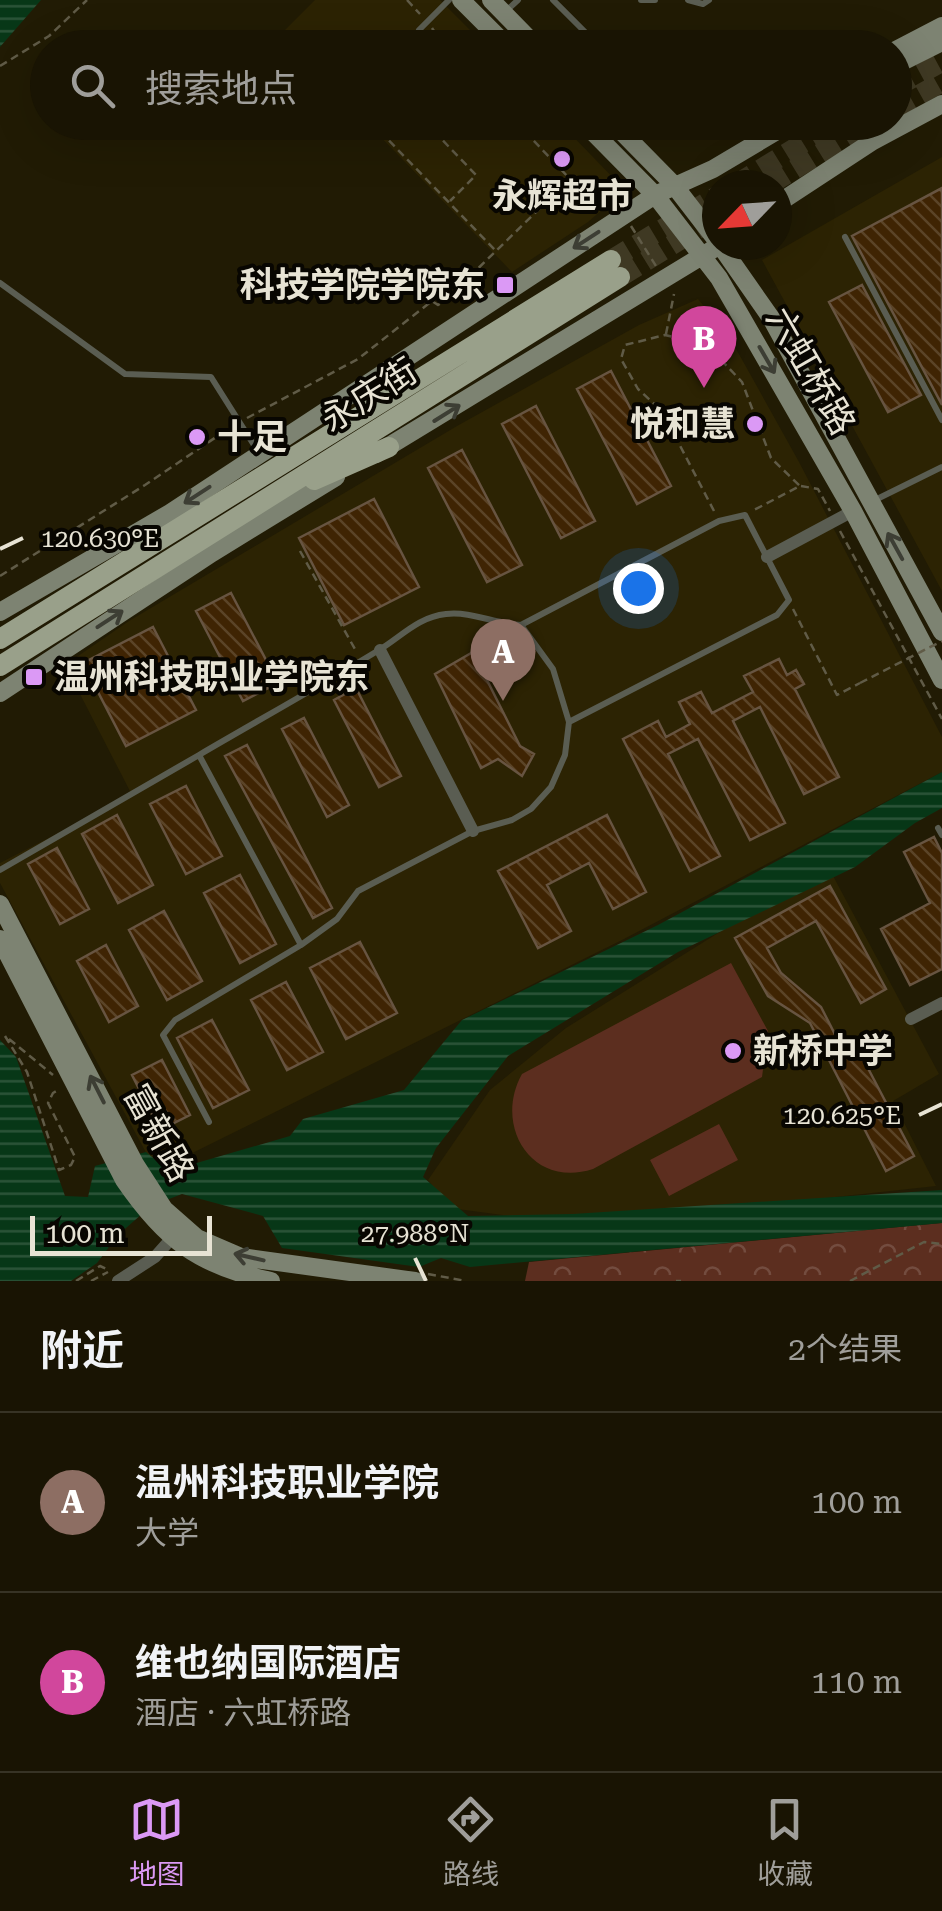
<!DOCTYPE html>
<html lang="zh">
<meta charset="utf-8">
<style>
:root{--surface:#191403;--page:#262112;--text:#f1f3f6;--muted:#9f9e9a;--line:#373325;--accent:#db99f5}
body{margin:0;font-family:"Roboto Serif","Noto Sans SC",serif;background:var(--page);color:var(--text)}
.compass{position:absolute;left:702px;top:170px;width:90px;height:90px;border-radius:50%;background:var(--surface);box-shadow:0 10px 40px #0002;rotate:245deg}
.scale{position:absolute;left:30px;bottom:25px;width:182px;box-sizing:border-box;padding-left:10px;border:5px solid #e7e3d4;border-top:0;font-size:28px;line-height:35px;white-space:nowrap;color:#e7e3d4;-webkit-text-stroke:8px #080601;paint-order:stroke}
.you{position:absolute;left:638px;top:588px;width:35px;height:35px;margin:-25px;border:8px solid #fff;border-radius:50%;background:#1a73e8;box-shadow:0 0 0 15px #1a73e833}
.badge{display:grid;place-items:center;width:65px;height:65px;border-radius:50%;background:var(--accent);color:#fff;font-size:32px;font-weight:700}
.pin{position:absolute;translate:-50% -82px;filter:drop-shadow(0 2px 5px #0008)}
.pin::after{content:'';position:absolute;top:52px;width:35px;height:30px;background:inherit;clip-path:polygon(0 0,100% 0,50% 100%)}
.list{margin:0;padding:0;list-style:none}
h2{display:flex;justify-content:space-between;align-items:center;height:130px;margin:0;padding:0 40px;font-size:42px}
h2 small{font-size:32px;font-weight:400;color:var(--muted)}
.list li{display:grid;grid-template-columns:65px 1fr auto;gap:30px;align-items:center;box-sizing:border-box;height:180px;padding:0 40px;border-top:2px solid var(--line)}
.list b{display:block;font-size:38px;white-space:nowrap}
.list p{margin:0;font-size:32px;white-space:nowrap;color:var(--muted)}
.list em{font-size:32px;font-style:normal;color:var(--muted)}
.icon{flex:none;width:55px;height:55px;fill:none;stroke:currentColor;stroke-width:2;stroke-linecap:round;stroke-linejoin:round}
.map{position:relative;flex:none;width:942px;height:1281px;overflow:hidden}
.search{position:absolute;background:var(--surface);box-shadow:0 10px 40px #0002;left:30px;right:30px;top:30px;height:110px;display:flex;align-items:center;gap:25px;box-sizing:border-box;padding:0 35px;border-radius:55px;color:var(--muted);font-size:38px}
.sheet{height:490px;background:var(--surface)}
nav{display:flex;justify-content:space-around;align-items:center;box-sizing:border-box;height:140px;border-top:2px solid var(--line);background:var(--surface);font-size:28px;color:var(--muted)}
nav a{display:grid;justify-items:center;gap:5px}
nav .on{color:var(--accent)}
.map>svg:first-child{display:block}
.built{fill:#2c2303}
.forest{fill:url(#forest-crowns)}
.pitch{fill:#5c2e1f}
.water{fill:url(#water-rules)}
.building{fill:url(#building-back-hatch);stroke:#675441;stroke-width:2.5}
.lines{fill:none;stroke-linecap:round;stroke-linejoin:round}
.primary-tunnel{stroke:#3f3923;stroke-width:20;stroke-dasharray:20 10;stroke-linecap:butt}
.path{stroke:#605b47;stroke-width:2.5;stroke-dasharray:8 5;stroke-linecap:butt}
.lane{stroke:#5a5d52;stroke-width:6}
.street{stroke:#5a5d52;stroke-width:12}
.secondary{stroke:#7d8372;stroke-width:18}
.primary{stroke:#99a08a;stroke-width:20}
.path-bridge{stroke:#605b47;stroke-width:2.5;stroke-dasharray:8 5;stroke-linecap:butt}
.oneway{stroke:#3d3e34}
.ticks{fill:none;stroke:#e7e3d4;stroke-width:4}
.poi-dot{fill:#db99f5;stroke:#080601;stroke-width:4}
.labels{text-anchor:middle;stroke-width:8;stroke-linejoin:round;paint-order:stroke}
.poi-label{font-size:35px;font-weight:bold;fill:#e7e3d4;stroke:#080601;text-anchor:start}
.street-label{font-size:35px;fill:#e7e3d4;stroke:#080601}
.ticks-label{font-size:25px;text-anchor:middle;fill:#e7e3d4;stroke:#080601;stroke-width:8;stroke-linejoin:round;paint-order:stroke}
</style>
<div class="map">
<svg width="942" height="1281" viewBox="0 0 942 1281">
<defs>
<pattern id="forest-crowns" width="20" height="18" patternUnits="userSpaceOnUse" patternTransform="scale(2.5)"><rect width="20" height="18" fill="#5c2e1f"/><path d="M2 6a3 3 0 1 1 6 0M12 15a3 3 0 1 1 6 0" fill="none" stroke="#734c3f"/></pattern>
<pattern id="water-rules" width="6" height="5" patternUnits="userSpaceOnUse" patternTransform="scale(2.5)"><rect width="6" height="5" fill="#073717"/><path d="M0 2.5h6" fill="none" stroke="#2b5438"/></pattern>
<pattern id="building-back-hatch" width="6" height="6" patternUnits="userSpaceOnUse" patternTransform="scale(2.5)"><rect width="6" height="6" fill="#3f2403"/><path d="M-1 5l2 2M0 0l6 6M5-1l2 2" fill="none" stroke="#5b4427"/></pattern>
</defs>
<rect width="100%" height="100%" fill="#211b04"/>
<path class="built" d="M315,0H440L487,47H295L281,34Z
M367,123H560L625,190L588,222L512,272Z
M942,157V591L762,260Z
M698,299L730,338L799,462L942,737V772L622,940L156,1171L0,883V863L132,795L65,665L129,621L457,426L639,325Z
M832,874L939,1074L893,1101L936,1186L752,1206L518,1217L450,1208L428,1180L490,1090L566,1028L731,925Z"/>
<path class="forest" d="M942,1223V1281H525L529,1262Z"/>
<path class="pitch" d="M731,963L768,1031L762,1077L593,1169C532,1189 493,1126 522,1074Z
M719,1124L738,1160L669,1196L650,1160Z"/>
<path class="water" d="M0,0H41L0,47Z
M942,772V808L915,823L855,867L678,952L508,1056L436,1148L423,1177L468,1216L573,1214L942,1190V1223L470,1267L441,1258L419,1267L282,1248L263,1216L182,1194L151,1206L118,1235L97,1263L71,1281H0V1040L16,1057L65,1196L88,1197L95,1166L146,1152L169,1171L290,1136L303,1119L404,1090L462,1020L658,925Z"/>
<path class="building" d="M942,188V405L852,236Z
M862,285L921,395L888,412L829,302Z
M611,371L671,486L637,504L577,389Z
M536,406L595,521L561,538L502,424Z
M462,450L522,565L487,582L428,468Z
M374,499L419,587L344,625L299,538Z
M231,593L278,683L243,701L196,611Z
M153,627L196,710L126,746L83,663Z
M473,652L520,746L534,754L522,776L498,759L481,768L435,674Z
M779,659L787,675L796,670L804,684L795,689L839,777L804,794L760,707L733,721L785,823L750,840L698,739L668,754L720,856L690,871L623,739L658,721L666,737L690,724L679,702L701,692L712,713L753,692L744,676Z
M356,688L401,776L379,787L334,700Z
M304,718L349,805L327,817L282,729Z
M247,745L332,908L313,918L225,756Z
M186,786L222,856L186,874L150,804Z
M117,815L153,885L118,903L82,834Z
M607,815L646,892L613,909L589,863L547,885L571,931L538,948L498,871Z
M934,837L942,853V969L910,985L881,929L930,903L904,852Z
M57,848L89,909L60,924L28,864Z
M240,875L276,944L240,963L204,893Z
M830,886L886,989L861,1003L816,921L767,948L781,973L821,1007L847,1058L860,1053L914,1156L886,1171L810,1023L768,996L735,938Z
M164,911L202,981L167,1000L129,930Z
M360,942L397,1013L346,1039L310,968Z
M106,945L138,1006L109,1022L77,961Z
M286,982L323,1052L287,1070L251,1000Z
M212,1020L249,1090L213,1108L177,1038Z
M162,1060L190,1115L160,1130L132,1075Z"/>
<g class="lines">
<path class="primary-tunnel" d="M894,88L942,62
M894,109L942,82
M735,185L837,122
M769,185L871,122
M611,260L717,196
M620,277L717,217"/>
<path class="path" d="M407,0L420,14
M432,28L445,48
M0,66L49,36L87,0
M371,122L495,250
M425,122L476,175L450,201
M516,122L570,179L612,206
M631,226L656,266
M666,334L674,294
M247,418L358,359L432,301L438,305L463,291L462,284L570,179
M801,486L818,489L830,511
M714,511L662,411L638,389L621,359L625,345L665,335L707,345L742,382L771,458L800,486L754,510
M840,531L942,719
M300,551L356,651
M0,576L145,485L231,427
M793,609L837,695L860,683
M5,1036L27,1072L59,1170L71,1165L75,1157L48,1103L53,1093L60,1089
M9,1039L53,1075
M428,1274L466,1281
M76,1281L100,1266L109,1270
M91,1281L108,1272
M676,1281H681
M850,1281L924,1242L942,1244"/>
<path class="lane" d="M553,0L601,48
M641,0H655
M688,0L703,4L709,0
M505,12L518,0
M419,30L449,0
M845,237L942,420
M0,283L125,374L211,377L259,453
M873,501L942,467
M521,625L719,521L745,515L789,600L777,615L569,722
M938,828L942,835
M0,870L199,755
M209,1122L163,1035L175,1020L301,945L199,755C259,720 320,686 379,650C402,636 418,617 446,614C472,611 495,624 521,625L553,669L569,722L565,755L551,787L531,809L512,820L473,831L358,891L337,919L301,945"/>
<path class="street" d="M767,557L853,511
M380,650L473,831
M911,1019L942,1003
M118,1281L155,1257L171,1239"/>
<path class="secondary" d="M461,0L509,48
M491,0L538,48
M894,51L942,26
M894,66L942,42
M583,122L655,195L719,278L853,511L942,680
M612,122L673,184L717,241
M777,204L873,141L942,104
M720,245L771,318L942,632
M376,454L720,245
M0,612L170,513L655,195L713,169L792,122
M0,693L212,553L336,477
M0,904L135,1164L164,1209L197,1238L241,1257L415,1281
M0,939L124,1180C165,1240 199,1266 271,1281"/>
<path class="primary" d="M314,480L389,447
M0,639L611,260
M0,666L620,277"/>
<path class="path-bridge" d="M860,683L942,641"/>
</g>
<defs><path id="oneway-shaft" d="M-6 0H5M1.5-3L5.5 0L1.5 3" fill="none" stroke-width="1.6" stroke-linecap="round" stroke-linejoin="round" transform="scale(2.5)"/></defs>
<g class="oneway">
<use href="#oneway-shaft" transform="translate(586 240) rotate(147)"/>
<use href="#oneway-shaft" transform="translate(767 360) rotate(60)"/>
<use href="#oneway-shaft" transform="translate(447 413) rotate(-32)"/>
<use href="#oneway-shaft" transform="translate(197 495) rotate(147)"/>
<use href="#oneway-shaft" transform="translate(895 546) rotate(-119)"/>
<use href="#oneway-shaft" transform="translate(110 619) rotate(-33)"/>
<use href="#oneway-shaft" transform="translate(97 1089) rotate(-117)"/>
<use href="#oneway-shaft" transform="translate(249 1257) rotate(-167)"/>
</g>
<path class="ticks" d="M0,549L23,538M919,1115L942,1104M415,1258L426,1281"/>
<g class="poi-dot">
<circle cx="562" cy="159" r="10"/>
<rect x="495" y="275" width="20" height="20" rx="5"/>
<circle cx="755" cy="424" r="10"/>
<circle cx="197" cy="437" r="10"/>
<rect x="24" y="667" width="20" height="20" rx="5"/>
<circle cx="733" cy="1051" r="10"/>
</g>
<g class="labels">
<g class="poi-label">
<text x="562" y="208" text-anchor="middle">永辉超市</text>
<text x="485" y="297" text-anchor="end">科技学院学院东</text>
<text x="735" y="436" text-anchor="end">悦和慧</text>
<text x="217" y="449">十足</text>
<text x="54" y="689">温州科技职业学院东</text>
<text x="753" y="1063">新桥中学</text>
</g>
<g class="street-label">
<text transform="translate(811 371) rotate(60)" y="12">六虹桥路</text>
<text transform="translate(369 395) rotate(-32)" y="12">永庆街</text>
<text transform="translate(159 1133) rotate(61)" y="12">富新路</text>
</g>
</g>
<g class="ticks-label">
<text x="100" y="547">120.630°E</text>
<text x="842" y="1124">120.625°E</text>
<text x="415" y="1242">27.988°N</text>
</g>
</svg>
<svg class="compass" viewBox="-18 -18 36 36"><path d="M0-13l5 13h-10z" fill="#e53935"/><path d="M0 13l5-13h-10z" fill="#9f9e9a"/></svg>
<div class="scale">100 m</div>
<div class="you"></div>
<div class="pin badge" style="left:503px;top:701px;background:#8d6e63">A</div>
<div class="pin badge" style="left:704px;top:388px;background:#d1479c">B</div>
<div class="search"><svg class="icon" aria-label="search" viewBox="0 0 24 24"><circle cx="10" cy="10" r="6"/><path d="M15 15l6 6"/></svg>搜索地点</div>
</div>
<section class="sheet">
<h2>附近<small>2个结果</small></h2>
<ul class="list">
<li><span class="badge" style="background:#8d6e63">A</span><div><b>温州科技职业学院</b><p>大学</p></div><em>100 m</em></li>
<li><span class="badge" style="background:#d1479c">B</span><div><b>维也纳国际酒店</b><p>酒店 · 六虹桥路</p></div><em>110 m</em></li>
</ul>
</section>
<nav>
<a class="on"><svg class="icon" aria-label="map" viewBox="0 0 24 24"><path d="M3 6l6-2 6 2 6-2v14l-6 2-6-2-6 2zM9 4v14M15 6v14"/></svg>地图</a>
<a><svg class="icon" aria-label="directions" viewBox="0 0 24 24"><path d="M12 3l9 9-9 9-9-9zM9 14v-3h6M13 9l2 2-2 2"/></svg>路线</a>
<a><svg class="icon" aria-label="saved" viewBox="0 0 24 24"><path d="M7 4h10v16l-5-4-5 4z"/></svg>收藏</a>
</nav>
